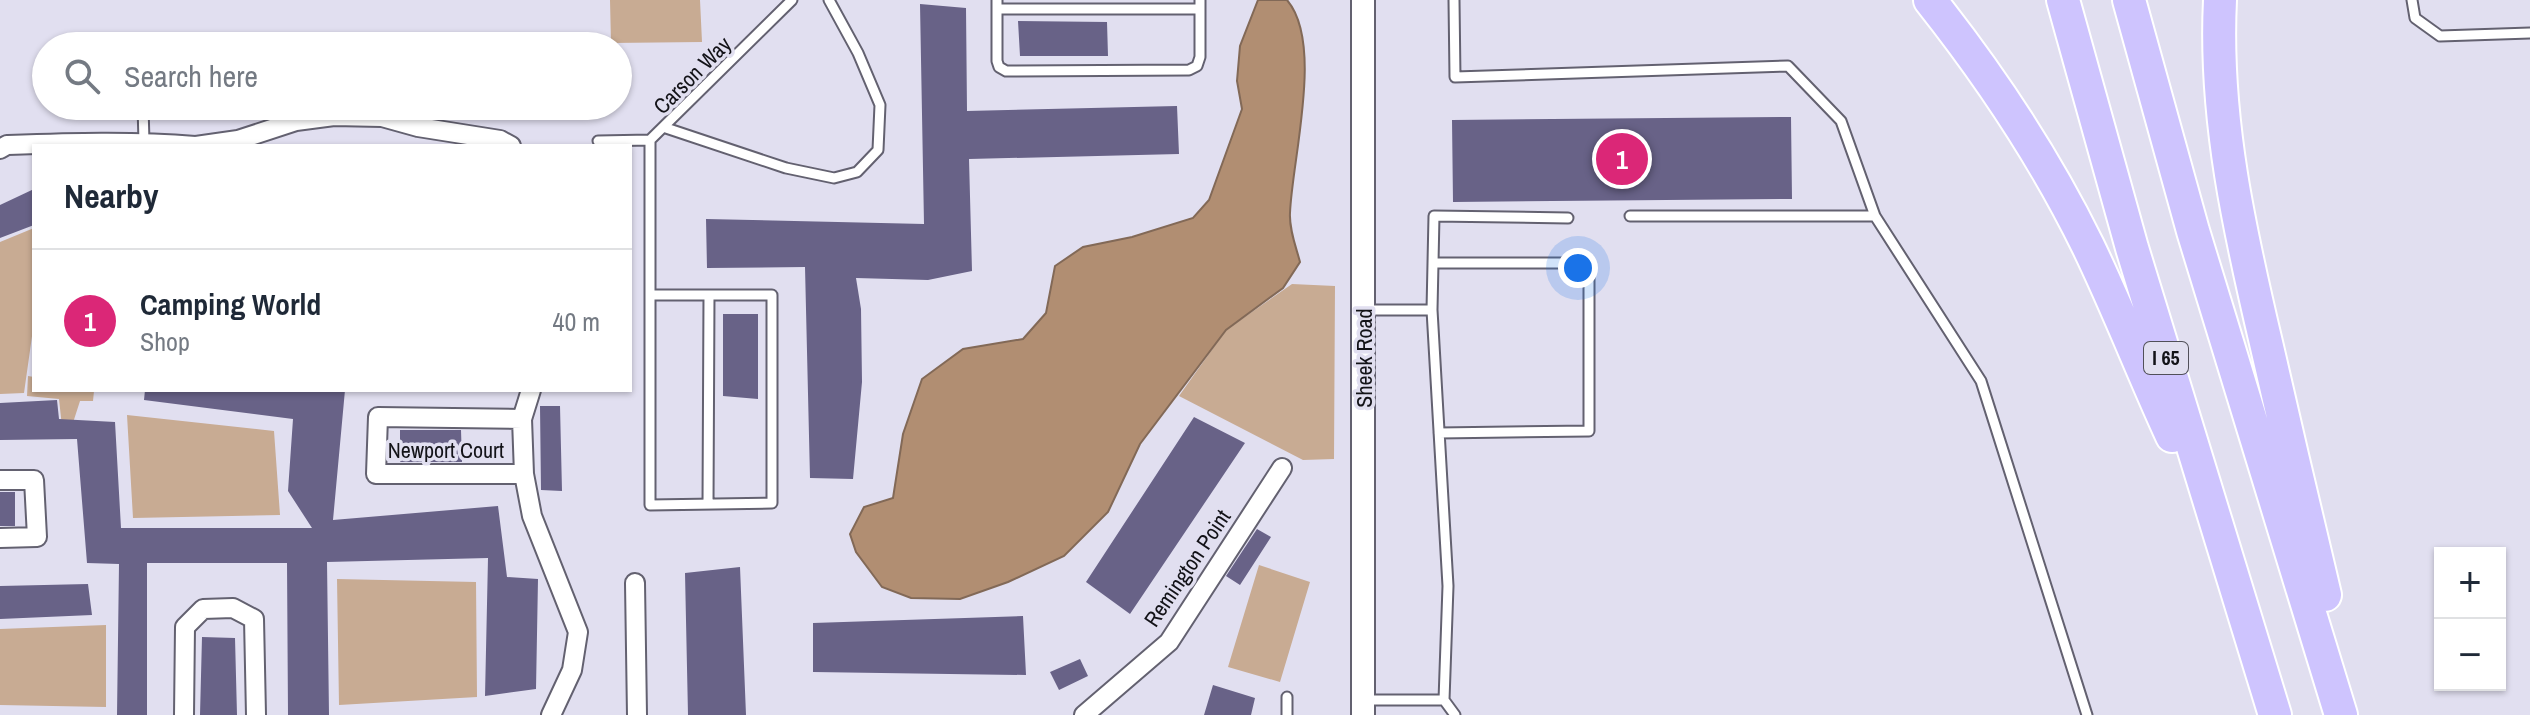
<!DOCTYPE html>
<meta charset="utf-8">
<style>
:root{--surface:#fff;--page:#f6f6f7;--text:#1f2937;--muted:#747a83;--line:#e0e1e3;--accent:#db2777}
body{margin:0;font-family:"Archivo Narrow",sans-serif;background:var(--page);color:var(--text)}
.controls{position:absolute;right:24px;bottom:24px;display:grid;overflow:hidden;border-radius:0px;box-shadow:0 2px 6px #0004}
.controls button{width:72px;height:72px;display:grid;place-items:center;padding:0;border:0;border-bottom:2px solid var(--line);background:var(--surface);color:var(--text);font:40px sans-serif}
.you{position:absolute;left:1578px;top:268px;width:28px;height:28px;margin:-20px;border:6px solid #fff;border-radius:50%;background:#1a73e8;box-shadow:0 0 0 12px #1a73e833}
.badge{display:grid;place-items:center;width:52px;height:52px;border-radius:50%;background:var(--accent);color:#fff;font-size:26px;font-weight:700}
.pin{position:absolute;translate:-50% -50%;border:4px solid #fff;box-shadow:0 2px 8px #0006}
.list{margin:0;padding:0;list-style:none}
h2{display:flex;justify-content:space-between;align-items:center;height:104px;margin:0;padding:0 32px;font-size:34px}
h2 small{font-size:26px;font-weight:400;color:var(--muted)}
.list li{display:grid;grid-template-columns:52px 1fr auto;gap:24px;align-items:center;box-sizing:border-box;height:144px;padding:0 32px;border-top:2px solid var(--line)}
.list b{display:block;font-size:30px;white-space:nowrap}
.list p{margin:0;font-size:26px;white-space:nowrap;color:var(--muted)}
.list em{font-size:26px;font-style:normal;color:var(--muted)}
.icon{flex:none;width:44px;height:44px;fill:none;stroke:currentColor;stroke-width:2;stroke-linecap:round;stroke-linejoin:round}
.map{position:relative;flex:none;width:2530px;height:715px;overflow:hidden}
.search{position:absolute;background:var(--surface);box-shadow:0 2px 6px #0004;left:32px;top:32px;width:600px;height:88px;display:flex;align-items:center;gap:20px;box-sizing:border-box;padding:0 28px;border-radius:44px;color:var(--muted);font-size:30px}
.panel{position:absolute;background:var(--surface);box-shadow:0 2px 6px #0004;left:32px;top:144px;width:600px;height:248px;border-radius:0px}
.map>svg:first-child{display:block}
.green{fill:#c8ab93}
.water{fill:#b18e72;stroke:#826957;stroke-width:2}
.building{fill:#686287}
.lines{fill:none;stroke-linecap:round;stroke-linejoin:round}
.service-casing{stroke:#636170;stroke-width:13}
.minor-casing{stroke:#636170;stroke-width:22}
.tertiary-casing{stroke:#636170;stroke-width:26}
.motorway-casing{stroke:#fff;stroke-width:36}
.service{stroke:#fff;stroke-width:9}
.minor{stroke:#fff;stroke-width:18}
.tertiary{stroke:#fff;stroke-width:22}
.motorway{stroke:#cec4fe;stroke-width:32}
.labels{text-anchor:middle;stroke-width:7;stroke-linejoin:round;paint-order:stroke}
.shield{fill:#e1dff0;stroke:#515059;stroke-width:2}
.shield-label{font-size:20px;font-weight:bold;fill:#131318}
.street-label{font-size:22px;fill:#131318;stroke:#e1dff0}
</style>
<div class="map">
<svg width="2530" height="715" viewBox="0 0 2530 715">
<rect width="100%" height="100%" fill="#e1dff0"/>
<path class="green" d="M610,0H700L702,42L611,43Z
M34,228V322L24,393L0,394V242Z
M1292,284L1335,286L1334,459L1303,460L1179,396L1226,330Z
M28,376L34,377V390L94,391L93,401H80L70,432L63,436L59,399L27,396Z
M127,415L274,431L280,515L133,518Z
M1259,565L1310,582L1280,682L1228,667Z
M337,579L476,582L477,697L339,705Z
M106,625V707L0,705V629Z"/>
<path class="water" d="M1258,0H1287C1324,43 1292,159 1290,213C1289,229 1296,247 1300,262L1283,288L1226,330L1140,444L1108,512L1064,556L1008,582L960,599L911,598L882,587L856,552L850,534L864,507L893,498L903,434L922,379L963,349L1023,339L1046,313L1055,266L1083,247L1132,237L1193,218L1209,200L1242,109L1237,81L1240,46Z"/>
<path class="building" d="M920,4L966,8L967,111L1177,106L1179,154L969,159L972,271L928,280L856,278L861,309L862,382L853,479L810,478L805,267L707,268L706,219L924,224Z
M1018,21L1107,22L1108,56H1020Z
M1791,117L1792,199L1453,202L1452,120Z
M34,189V225L0,238V205Z
M723,314H758V399L723,396Z
M145,390H345L333,520L498,506L507,577L538,579L536,689L485,696L488,558L327,562L329,715H288L287,563H147V715H117L119,564L87,563L77,439L0,440V403L57,400L59,419L115,422L121,528H312L288,491L293,419L144,400Z
M540,406H560L562,491L541,490Z
M1194,417L1245,443L1130,614L1086,582Z
M400,430H461L462,462H400Z
M0,492H15V526H0Z
M1257,529L1271,537L1240,585L1226,576Z
M740,567L746,715H688L685,573Z
M88,584L92,615L0,619V586Z
M1023,616L1026,675L813,672V623Z
M202,637L235,638L237,715H200Z
M1080,659L1088,676L1059,690L1050,672Z
M1213,685L1255,698L1251,715H1204Z"/>
<g class="lines">
<defs>
<path id="service" d="M997,0V61L999,67L1006,71L1189,70L1197,66L1200,57V0
M1454,0L1455,77L1788,66L1841,121L1875,216H1630
M2412,0L2415,18L2440,36L2530,33
M997,9H1200
M143,106L144,142
M666,128L786,168L834,178L857,172L878,150L880,105L858,53L829,0
M598,141L650,140
M1875,216L1981,381L2087,715
M1433,263H1589V431L1439,433
M650,295H772V503L650,505V140L792,0
M1364,310H1432L1434,216L1568,218
M1432,310L1448,586L1444,700
M708,504L709,295
M1287,697V715
M1363,700H1444L1455,715"/>
<path id="minor" d="M196,146L238,140L296,121L334,116L382,117L418,127L500,140L511,146
M0,149L7,145C70,143 132,141 195,146
M531,390L522,419L524,474L532,516L578,632L572,670L551,715
M522,419L378,417L376,474H524
M0,480H34L37,537L0,538
M635,583L637,715
M184,715L185,627L203,609L233,608L254,619L256,715
M1084,715L1169,642L1282,468"/>
<path id="tertiary" d="M1363,715V0"/>
<path id="motorway" d="M1930,0C1991,77 2045,158 2088,246C2118,308 2143,373 2172,436
M2063,0L2132,248L2275,715
M2129,0L2193,231L2341,715
M2220,0C2214,118 2240,233 2267,347C2286,430 2305,512 2325,595"/>
</defs>
<use href="#service" class="service-casing"/>
<use href="#minor" class="minor-casing"/>
<use href="#tertiary" class="tertiary-casing"/>
<use href="#motorway" class="motorway-casing"/>
<use href="#service" class="service"/>
<use href="#minor" class="minor"/>
<use href="#tertiary" class="tertiary"/>
<use href="#motorway" class="motorway"/>
</g>
<g class="labels">
<rect class="shield" x="2144" y="342" width="44" height="32" rx="6"/>
<g class="shield-label">
<text x="2166" y="365">I 65</text>
</g>
<g class="street-label">
<text transform="translate(692 75) rotate(-45)" y="8">Carson Way</text>
<text transform="translate(1364 358) rotate(-90)" y="8">Sheek Road</text>
<text x="446" y="458">Newport Court</text>
<text transform="translate(1187 568) rotate(-56)" y="8">Remington Point</text>
</g>
</g>
</svg>
<div class="controls">
<button>+</button>
<button>−</button>
</div>
<div class="you"></div>
<div class="pin badge" style="left:1622px;top:159px">1</div>
<div class="search"><svg class="icon" aria-label="search" viewBox="0 0 24 24"><circle cx="10" cy="10" r="6"/><path d="M15 15l6 6"/></svg>Search here</div>
<section class="panel">
<h2>Nearby<small></small></h2>
<ul class="list">
<li><span class="badge">1</span><div><b>Camping World</b><p>Shop</p></div><em>40 m</em></li>
</ul>
</section>
</div>
